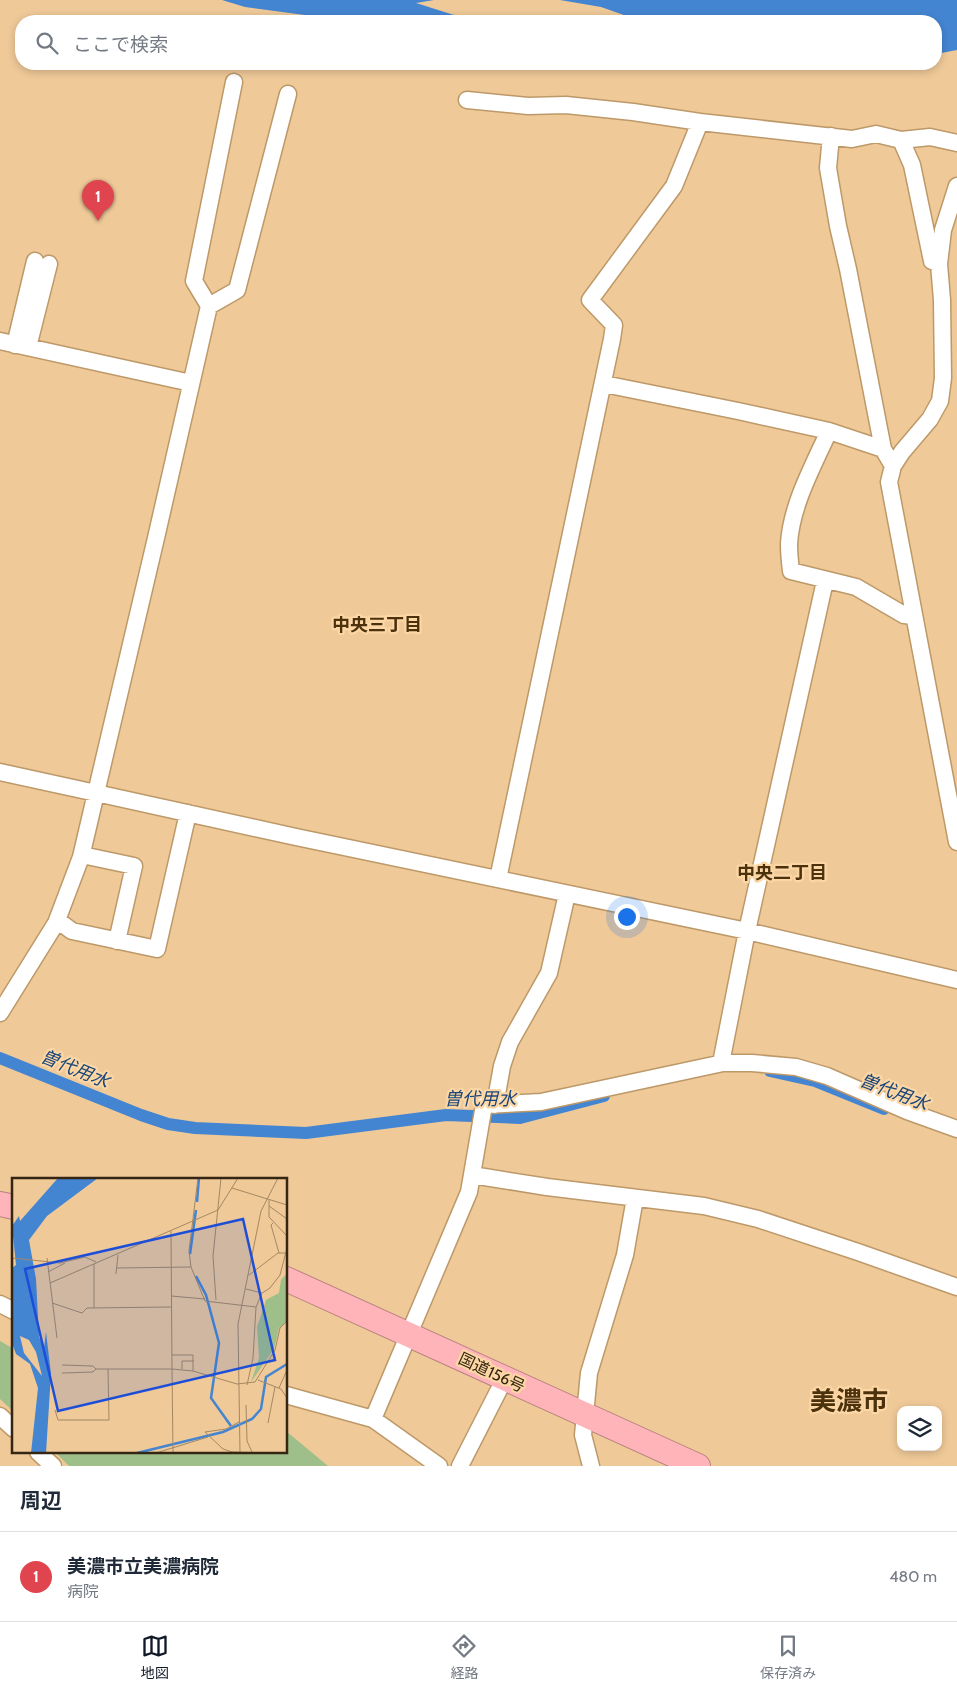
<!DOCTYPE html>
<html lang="ja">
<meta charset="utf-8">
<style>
:root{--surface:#fff;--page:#f6f6f7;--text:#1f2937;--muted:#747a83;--line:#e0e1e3;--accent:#111827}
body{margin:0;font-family:Cabin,"Noto Sans JP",sans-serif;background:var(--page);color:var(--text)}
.controls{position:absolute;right:15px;bottom:15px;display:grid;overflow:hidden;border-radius:10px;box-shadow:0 2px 8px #0003}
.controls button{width:45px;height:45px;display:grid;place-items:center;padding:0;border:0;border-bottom:1px solid var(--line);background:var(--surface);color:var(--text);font:25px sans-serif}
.you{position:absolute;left:626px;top:916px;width:18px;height:18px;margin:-12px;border:4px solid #fff;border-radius:50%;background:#1a73e8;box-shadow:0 0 0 8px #1a73e833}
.badge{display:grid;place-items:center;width:32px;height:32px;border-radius:50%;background:var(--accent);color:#fff;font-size:16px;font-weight:700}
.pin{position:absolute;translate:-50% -41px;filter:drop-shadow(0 1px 2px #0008)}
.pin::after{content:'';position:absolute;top:26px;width:18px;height:15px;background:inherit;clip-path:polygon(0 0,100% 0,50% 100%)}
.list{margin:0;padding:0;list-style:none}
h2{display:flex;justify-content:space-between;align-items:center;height:65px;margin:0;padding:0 20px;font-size:21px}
h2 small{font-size:16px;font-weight:400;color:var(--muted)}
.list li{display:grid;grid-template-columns:32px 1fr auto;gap:15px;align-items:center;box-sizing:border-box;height:90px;padding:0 20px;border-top:1px solid var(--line)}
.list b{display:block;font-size:19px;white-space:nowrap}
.list p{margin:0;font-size:16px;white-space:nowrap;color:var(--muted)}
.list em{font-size:16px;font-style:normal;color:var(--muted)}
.icon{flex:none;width:28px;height:28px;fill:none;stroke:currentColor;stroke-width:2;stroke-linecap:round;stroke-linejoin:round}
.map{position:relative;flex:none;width:957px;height:1466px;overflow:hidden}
.search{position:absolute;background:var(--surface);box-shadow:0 2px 8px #0003;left:15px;right:15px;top:15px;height:55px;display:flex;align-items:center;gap:12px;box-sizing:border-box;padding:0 18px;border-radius:20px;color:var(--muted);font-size:19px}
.sheet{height:155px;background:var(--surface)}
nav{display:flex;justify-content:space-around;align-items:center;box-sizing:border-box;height:70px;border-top:1px solid var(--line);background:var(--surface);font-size:14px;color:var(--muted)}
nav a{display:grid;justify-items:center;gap:2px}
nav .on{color:var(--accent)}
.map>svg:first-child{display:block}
.green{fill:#9ebe8a}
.water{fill:#4485d2}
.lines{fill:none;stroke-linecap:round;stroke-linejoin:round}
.canal{stroke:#4485d2;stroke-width:12}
.minor-casing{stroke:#bd9969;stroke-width:19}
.highway-casing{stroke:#b8827f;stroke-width:26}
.minor{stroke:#fff;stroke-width:16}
.highway{stroke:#ffb4ba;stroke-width:24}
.labels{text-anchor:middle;stroke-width:4.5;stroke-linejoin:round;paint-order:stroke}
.street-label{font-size:16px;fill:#342612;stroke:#fcd6a4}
.neighbourhood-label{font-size:18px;font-weight:bold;fill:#4b320d;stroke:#fcd6a4}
.water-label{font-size:18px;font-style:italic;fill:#194679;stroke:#fcd6a4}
.town-label{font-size:26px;font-weight:bold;fill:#4b320d;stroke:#fcd6a4}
.inset-river{fill:none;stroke:#4485d2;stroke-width:2.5}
.inset-road{fill:none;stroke:#a48862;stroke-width:1}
.view{fill:#1d4ed8;fill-opacity:0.15;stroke:#1d4ed8;stroke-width:2.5}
.inset-edge{fill:none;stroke:#342612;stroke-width:2.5}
</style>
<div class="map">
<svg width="957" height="1466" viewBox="0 0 957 1466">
<rect width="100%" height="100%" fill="#efc998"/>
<path class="green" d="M0,1341L14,1349V1412L0,1399Z
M286,1431L328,1466H69L55,1452H286Z"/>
<path class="water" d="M222,0H434L416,3L473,21H350L245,7Z
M560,0H957V50L936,54V21H641L601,7Z"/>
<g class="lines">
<path class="canal" d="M0,1058L141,1115L168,1124L195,1128L306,1133L446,1115L520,1118L604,1096
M770,1071L815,1081L884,1109"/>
<defs>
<path id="minor" d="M234,82L194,281L209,306L237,290L288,94
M467,100L528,106L566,105L633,112L700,122L852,139L876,134L901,140L930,137L957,143
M831,136L828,168L838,226L848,269L883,449L893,466
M901,140L912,165L932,261L939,264
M957,186L943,230L939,264L942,300L943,378L940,401L930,419L902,452L893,466L889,482L957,842
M209,306L156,538L96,793L296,837L747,931L957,980
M0,341L191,383
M15,345L35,261
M28,347L49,264
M604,384L738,411L829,431L883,449
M829,431C813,466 791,506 789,544C789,553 790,563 791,571L856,587L904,615L914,616
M825,581L747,931L722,1058L723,1063H752L796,1067L827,1076L907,1111L957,1129
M0,772L96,793L81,857L56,923L0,1013
M82,855L134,866L117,941
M498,879L612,339L614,325L590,300L674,186L700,122
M57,920L72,931L157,949L188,813
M495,1105L502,1066L510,1042L549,973L567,894
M472,1175L547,1187L704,1206L758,1219L858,1252L957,1287
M0,1304L14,1311
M286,1395L373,1419L439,1466
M0,1416L14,1429
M373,1419L469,1192L484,1105L541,1102L723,1063
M38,1452L53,1466
M460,1466L505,1378
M591,1466L583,1435L589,1373L625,1255L635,1198"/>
<path id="highway" d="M0,1204L14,1207
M286,1279L698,1466"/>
</defs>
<use href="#minor" class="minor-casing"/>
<use href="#highway" class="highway-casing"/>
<use href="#minor" class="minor"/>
<use href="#highway" class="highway"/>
</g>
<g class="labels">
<g class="street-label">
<text transform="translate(492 1372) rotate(25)" y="6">国道156号</text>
</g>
<g class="neighbourhood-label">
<text x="377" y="631">中央三丁目</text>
<text x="782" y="879">中央二丁目</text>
</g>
<g class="water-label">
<text transform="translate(75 1069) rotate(22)" y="6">曽代用水</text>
<text transform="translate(894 1092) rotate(21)" y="6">曽代用水</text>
<text x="480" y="1105">曽代用水</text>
</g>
<g class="town-label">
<text x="849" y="1410">美濃市</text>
</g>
</g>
<g transform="translate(12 1178)">
<rect width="275" height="275" fill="#efc998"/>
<path d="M275,95V144L267,150L262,171L239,204L247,180L245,149L254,122L267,115L269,102Z" fill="#9ebe8a"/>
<path d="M46,0H86L35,38L17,62L24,101L27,159L32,170L34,154L39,196L34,275H19L26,210L18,186L4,176L0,165V90L4,87L0,48L7,38L8,43ZM8,158L17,162L24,174L30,198L12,175Z" fill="#4485d2" fill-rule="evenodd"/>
<path class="inset-river" d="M185,24L187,0M178,76L184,32M184,98L194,117L207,165L199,220L219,248M125,275L211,254L240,241L249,231L254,199L275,186"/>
<path class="inset-road" d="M220,10L275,27M257,22V39L275,58M257,28L275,41M261,45L259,47L267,75M0,80L48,85L73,79L84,84M35,80L45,160M179,89L193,123L244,129M104,90L179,89L177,73L186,0M36,94L53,85M104,96L106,77M237,97L266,75H273M38,105L206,32L226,0M234,111L250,115L258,110L268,97L275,70M159,118L193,121M204,122L201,78L209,0M40,125L70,135L75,130L159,129M82,130V86M160,177H181V193M50,187L81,188L84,191L81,194L50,195M84,191H160L159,53M170,191V183H182M246,202L269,211L275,220M235,207L241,180L244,129L250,115M267,210L275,192M234,227L235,263L240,274M43,232L46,242H97L96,191M256,245L263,209M193,254L211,271L220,274L260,275M193,254L214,251L227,244M144,275L196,259M161,275L160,191L181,193L225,206L243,204L263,172L268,150L275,143M228,275L226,146L249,33L266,0"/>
<path class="view" d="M231,41L263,182L46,233L13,91Z"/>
<rect width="275" height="275" class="inset-edge"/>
</g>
</svg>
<div class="controls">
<button><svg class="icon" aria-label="layers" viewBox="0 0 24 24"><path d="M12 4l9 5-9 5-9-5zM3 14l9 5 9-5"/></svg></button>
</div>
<div class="you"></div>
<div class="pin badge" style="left:98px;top:221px;background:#e0444e">1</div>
<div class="search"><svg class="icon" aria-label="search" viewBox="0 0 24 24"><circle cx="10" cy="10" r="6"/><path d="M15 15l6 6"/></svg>ここで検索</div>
</div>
<section class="sheet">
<h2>周辺<small></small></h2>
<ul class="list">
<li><span class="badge" style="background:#e0444e">1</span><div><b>美濃市立美濃病院</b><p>病院</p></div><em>480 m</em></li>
</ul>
</section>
<nav>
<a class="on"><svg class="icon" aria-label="map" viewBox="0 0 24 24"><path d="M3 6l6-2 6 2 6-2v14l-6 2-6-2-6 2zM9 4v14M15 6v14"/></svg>地図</a>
<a><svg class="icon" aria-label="directions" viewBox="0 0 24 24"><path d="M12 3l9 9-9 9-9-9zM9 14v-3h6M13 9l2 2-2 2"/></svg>経路</a>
<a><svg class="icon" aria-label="saved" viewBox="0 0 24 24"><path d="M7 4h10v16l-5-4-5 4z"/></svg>保存済み</a>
</nav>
